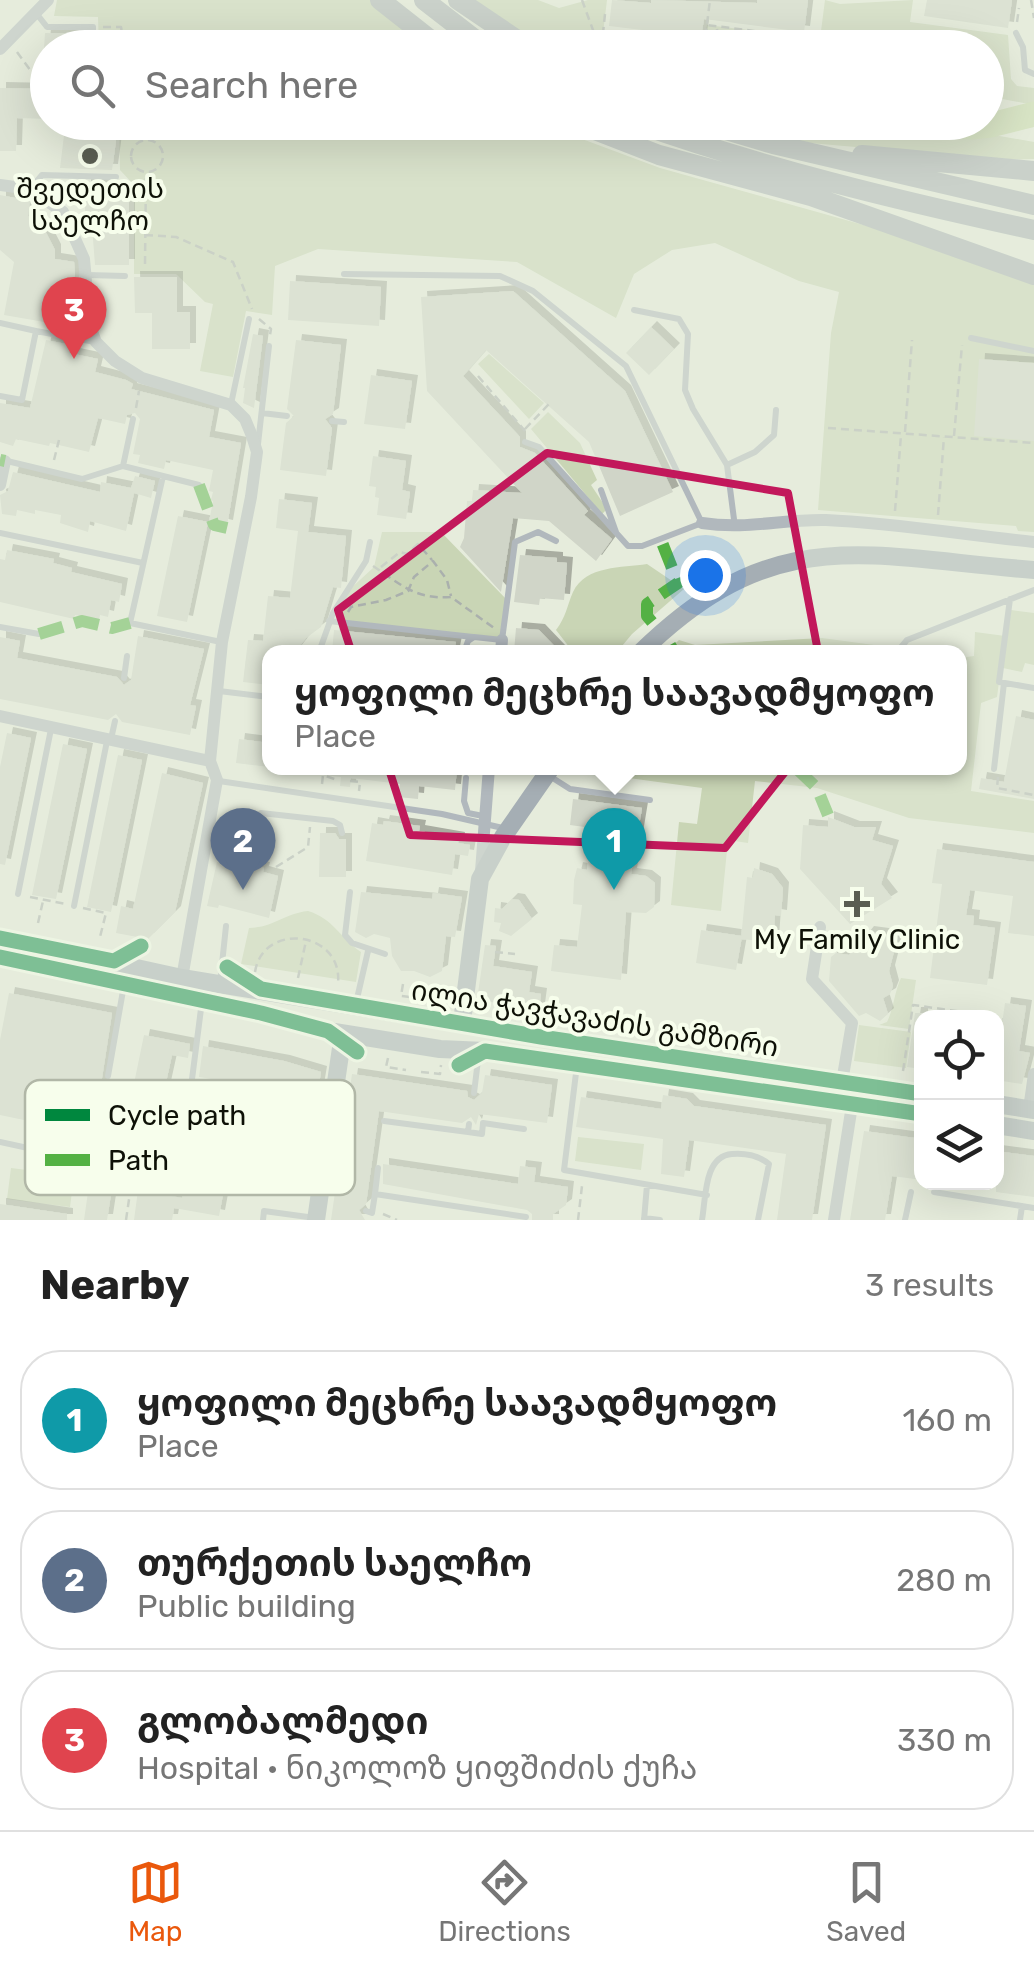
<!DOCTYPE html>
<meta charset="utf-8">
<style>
:root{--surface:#fff;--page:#f2f2f2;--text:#222;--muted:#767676;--line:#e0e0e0;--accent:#ea580c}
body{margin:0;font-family:Rubik,"Noto Sans Georgian",sans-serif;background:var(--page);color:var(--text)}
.controls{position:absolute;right:30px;bottom:30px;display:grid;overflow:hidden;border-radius:20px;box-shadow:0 10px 40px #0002}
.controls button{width:90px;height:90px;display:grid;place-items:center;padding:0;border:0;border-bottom:2px solid var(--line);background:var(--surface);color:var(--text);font:50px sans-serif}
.you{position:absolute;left:705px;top:575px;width:35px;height:35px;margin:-25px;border:8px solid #fff;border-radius:50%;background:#1a73e8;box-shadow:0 0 0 15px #1a73e833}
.badge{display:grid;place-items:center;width:65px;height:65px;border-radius:50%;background:var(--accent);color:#fff;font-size:32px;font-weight:700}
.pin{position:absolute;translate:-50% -82px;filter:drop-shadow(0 2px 5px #0008)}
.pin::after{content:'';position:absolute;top:52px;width:35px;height:30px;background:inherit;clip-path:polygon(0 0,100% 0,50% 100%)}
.popup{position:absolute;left:262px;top:645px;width:705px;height:130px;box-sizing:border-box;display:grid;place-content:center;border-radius:20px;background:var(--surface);filter:drop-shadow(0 2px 8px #0005);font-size:32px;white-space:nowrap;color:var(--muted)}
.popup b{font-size:38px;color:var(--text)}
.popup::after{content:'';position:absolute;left:50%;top:100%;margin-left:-20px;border:20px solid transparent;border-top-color:var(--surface)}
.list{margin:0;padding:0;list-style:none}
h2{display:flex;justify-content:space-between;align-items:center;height:130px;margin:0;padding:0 40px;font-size:42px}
h2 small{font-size:32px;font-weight:400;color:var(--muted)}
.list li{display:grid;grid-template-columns:65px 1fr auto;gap:30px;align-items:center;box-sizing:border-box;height:140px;margin:0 20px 20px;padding:0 20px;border:2px solid var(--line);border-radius:40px}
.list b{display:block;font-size:38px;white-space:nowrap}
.list p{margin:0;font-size:32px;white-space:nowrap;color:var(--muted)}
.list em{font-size:32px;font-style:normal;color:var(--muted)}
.icon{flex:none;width:55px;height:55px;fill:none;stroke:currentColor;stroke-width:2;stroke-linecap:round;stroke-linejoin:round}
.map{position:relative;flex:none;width:1034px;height:1220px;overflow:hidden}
.search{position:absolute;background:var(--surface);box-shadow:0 10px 40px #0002;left:30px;right:30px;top:30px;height:110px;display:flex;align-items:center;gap:25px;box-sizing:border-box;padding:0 35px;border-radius:55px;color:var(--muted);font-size:38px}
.sheet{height:610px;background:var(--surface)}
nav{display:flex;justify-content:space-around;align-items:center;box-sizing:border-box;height:140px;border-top:2px solid var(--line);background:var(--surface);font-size:28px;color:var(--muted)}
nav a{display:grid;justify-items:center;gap:5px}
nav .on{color:var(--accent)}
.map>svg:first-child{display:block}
.green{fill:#c9d5b5}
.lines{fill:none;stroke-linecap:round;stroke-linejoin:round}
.river{stroke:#c8daa8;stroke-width:25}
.building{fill:#d0d5c8;filter:url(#shadow)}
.path{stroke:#aab0ad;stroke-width:2.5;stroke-dasharray:8 5;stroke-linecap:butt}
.lane{stroke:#b1b8bd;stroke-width:6}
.street{stroke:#b1b8bd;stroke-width:12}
.secondary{stroke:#a5aeb4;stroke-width:18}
.primary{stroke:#a8b0b3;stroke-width:20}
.quiet{stroke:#54b144;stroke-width:12;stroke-dasharray:25 12;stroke-linecap:butt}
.cycleway-casing{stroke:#f7feec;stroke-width:21}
.cycleway{stroke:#00873e;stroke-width:15}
.marked{fill:none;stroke:#c2185b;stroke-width:8;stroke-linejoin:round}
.poi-dot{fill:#5a5e52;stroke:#f7feec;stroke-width:4}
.labels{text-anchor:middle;stroke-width:8;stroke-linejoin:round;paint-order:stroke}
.poi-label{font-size:28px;fill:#0e1107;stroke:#f7feec}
.street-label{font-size:28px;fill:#0e1107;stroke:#f7feec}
.key{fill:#f7feec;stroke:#b1b7a7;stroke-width:2.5}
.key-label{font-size:28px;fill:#0e1107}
</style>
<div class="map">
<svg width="1034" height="1220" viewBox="0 0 1034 1220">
<defs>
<filter id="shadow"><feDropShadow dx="6" dy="-6" stdDeviation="0" flood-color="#0004"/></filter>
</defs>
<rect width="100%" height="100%" fill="#e6ecdc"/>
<path class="green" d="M57,0H380L441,47H99L98,17L54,16Z
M464,0H538L559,8L588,0H607L603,33L703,46L707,25L820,39L825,0L840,4L913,0L910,22L1008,35L1011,79L1017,86L1034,88V105L987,96L986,48L536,47Z
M119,123H539L660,168L885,231L1034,280V532L1018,531L1016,526L818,510L831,333L839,292L799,281L715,243L672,250L634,274L616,318L517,262L318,249L275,266L272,315L246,311L233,377L200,371L213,304L205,302L176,274H134V185L120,170Z
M717,123H926L1034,142V159L1004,160L776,140Z
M489,354L544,403L529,419L478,364Z
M548,412L580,443L597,480L591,485L607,509L602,514L531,429Z
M382,532H441L508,601L502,640L337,620L348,591L374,567Z
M647,564L684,589L632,634L617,652H573L556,630C566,617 567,606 573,592C586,565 622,568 647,564Z
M1011,610L1034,613V665L1025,663L1022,672L1003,668Z
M975,632L1005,636L997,697L981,703L971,791L1034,801V833L909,818L817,788L755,781L748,843L728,840L721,911L671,905L679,822L697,824L702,788L570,770L959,768V658L974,656Z
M822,638L926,652H666L679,640L695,645Z
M308,911C334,919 339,937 361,952L356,982L241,964L249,928C276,927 282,914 308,911Z
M901,978L916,980L909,1029L879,1025L887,1022C894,1008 894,993 901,978Z
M859,1025L911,1032L906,1068L854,1061Z
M578,1137L644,1144L641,1170L575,1161Z
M11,1168L74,1176L70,1207L7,1199Z"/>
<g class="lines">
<path class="river" d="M942,122L970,127L991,125L1034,114"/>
</g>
<path class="building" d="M612,0L651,3V0L757,3V0H808L804,32L704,19L701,37L609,26Z
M927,0H1012L1008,28L924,16Z
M45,33L86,34V48H44Z
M0,88L48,89V119L17,118L16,151H0Z
M65,127L117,133L112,170L60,168Z
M85,183L110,184V189H129V265H95L92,226H85Z
M0,195L30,201L28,216L42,225L55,250V259L74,262L75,274L66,330L49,326L50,323L4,315L14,262L0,250Z
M134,277H177V312H190V349H152V313H135Z
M290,281L381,287L379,326L288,320Z
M513,291L625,391L673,492L620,516L589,442L486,350L463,376L520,437V447L535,453L588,511L584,515L612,539L596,561L549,521L513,518L501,592L460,547L464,538L467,501H472L473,490L522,493L427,391L421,297Z
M651,327L674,349L649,375L626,353Z
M253,334L263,336L254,408L243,403L245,388H243Z
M46,340L71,345L69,353L98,359L95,372L126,380L133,384L131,389L214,410L209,437L241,443L227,526L209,522L213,501L211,500L213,492L209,491L213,470L166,460L164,469L138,463L140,455L133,454L140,419L135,413L127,415L125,424L98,418L89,452L50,443L49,446L16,439L13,446L0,442V403L30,408Z
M296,340L341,345L333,414L325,419L332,428L326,476L280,470L286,423L294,416L287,409Z
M979,359L1034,363V441L974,436Z
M371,375L412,381L405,429L364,424Z
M373,456L406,461L402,490L410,492L406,519L377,515L379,498L375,497L376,487L369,486Z
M13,472L100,492L101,482L131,488L135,476L155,481L151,498L134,493L126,531L90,521L88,532L60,523L61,515L35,510V514L17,510L16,516L2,514L0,495L8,491Z
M279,499L312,503L308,532L346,536L341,588L333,587L321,627L306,638L295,652H269V685L243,682L248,640L263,641L268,596L290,598L298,531L276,528Z
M178,516L208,522L187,622L157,616Z
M7,550L54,559L53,563L72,568L71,572L122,584L119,602L111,600L108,617L100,615L99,620L75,615L74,619L0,602V559L5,560Z
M520,555L557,558V562L567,563L564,600L540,598L539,605L514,602Z
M516,628L539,630L560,652H514Z
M334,630L456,642L454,652H332Z
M138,636L204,649L190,705L196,706L190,735L122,722L116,714L108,720L0,699V637L20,641L17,658L117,677L124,685L131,680Z
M1016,716L1034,720V799L979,789L981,778L1004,782Z
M7,733L31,738L5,865L0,864V767Z
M239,739L269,743V767L236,763Z
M63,744L87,749L56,899L32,895Z
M118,755L142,760L111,912L87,907Z
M325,768H457L455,790L419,786L418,799L398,797L400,784L351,778L350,787L340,786L341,777L324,775Z
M162,773L203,783L175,912L148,939L116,933L121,906L133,909Z
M573,799L642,808L631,874L646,876L655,883L654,907L646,913L626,912L621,980L551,971L554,945L577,947L582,905L573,904L574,880L577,868L587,870L592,828L570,825Z
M828,817L854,827H876L872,840L893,846L881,884L892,898L850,924L800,869L803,825L828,827Z
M384,821L420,826L419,831L459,838L458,843L470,845L468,856L455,854L452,875L366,861L372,823L383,825Z
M320,833H335L339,839H346V877H319Z
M937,849L1034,862V936L1008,933L1013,896L970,890L966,915L974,916L973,925L995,928L987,985L930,978L942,884L932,883Z
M235,861L264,868L263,872L278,876L269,918L219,905L218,908L207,906L217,862L234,866Z
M754,868L772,874L783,888L781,916L775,915L773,942L741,939L747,877L753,878Z
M361,892L432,899L433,893L462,897L455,937L446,936L442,971L430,977L414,971H401L392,956L390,938L374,934L366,938L355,932Z
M512,899L519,900L532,919L511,936L499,931L501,923L494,922L495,908L502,909Z
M701,930L742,936L736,970L696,963Z
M868,932L898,936L889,971L893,986L890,994L883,998L888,1014L880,1021L866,1013L859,1016L829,981L831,957L836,953L849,955Z
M485,945L496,946L493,966L532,972L529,992L541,994L539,1009L477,1000Z
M9,993L112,1013L100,1091L131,1098L144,1035L190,1044L188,1058L172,1055L161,1105L172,1107L163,1149L0,1115V1040Z
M1005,1003L1026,1006L1019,1051L1030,1053L1022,1084L996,1080V1024H1002Z
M915,1013H922V1069L907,1067Z
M203,1046L284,1061L321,1072L311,1132L275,1124L276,1117L284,1115L288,1091L199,1077Z
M352,1074L467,1091L468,1097L474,1100L482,1093L485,1075L552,1085L547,1123L479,1114L476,1125L471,1117L462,1123L379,1111L366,1204L359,1210L365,1220H331Z
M663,1095L687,1099L694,1106L826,1125L812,1220H777L786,1154L689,1140L684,1177L661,1174L663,1139L576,1127L581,1097L661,1109Z
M864,1131L922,1139V1180L892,1176L885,1220H850Z
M203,1132L289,1147L280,1195L224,1189L219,1216L174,1208L172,1220H134L138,1190L182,1198L184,1188L195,1190Z
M996,1151L1034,1156V1197L996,1192Z
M383,1164L518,1184L520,1166L536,1168L534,1182L568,1187L566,1205L553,1214V1220H532V1214L527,1210L383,1184Z
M90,1178L113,1181L107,1220H84Z
M0,1204L67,1214V1220H0Z"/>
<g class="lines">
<path class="path" d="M582,0L597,41L608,48
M1031,0L1034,18
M605,14L603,33L627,36
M1017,22L1019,8
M707,24L710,0
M103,27H121L125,48
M717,29L719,48
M784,35L785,48
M615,48L628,36L704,46L707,25L809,38
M657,48H665
M746,48L752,43L767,48
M808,48L823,42
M17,52L39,82L41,94
M139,122L142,139
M131 156a16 16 0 1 1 32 0a16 16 0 1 1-32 0Z
M145,235L176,237L233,262L252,309
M145,264L146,173
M259,319L271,329L270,335
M478,376L525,431
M136,408L139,391
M828,428L1034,443
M525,429L549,404
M905,432L912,340
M954,436L962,345
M54,460L59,440
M895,511L901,435
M938,515L944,437
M373,566C400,584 416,600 451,597L494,628
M381,567L400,552L407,554L418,544L432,560
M348,612L351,607L386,600L408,591L414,577L433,561L447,580L451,596
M998,777L997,788L1034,795
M350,781L360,782L359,791
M322,784L323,775L337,780
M276,867L308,847L310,827
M30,897L66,904
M83,908L106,913L100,937
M38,923L43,901
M495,952L515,954
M255,972C263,921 343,931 338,983
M298,978L306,941
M403,984L401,996L417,998
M431,1000L449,1003
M388,1058L386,1067L406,1070
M903,1071L913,1005L985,1015
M421,1072L440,1074L441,1065
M284,1172L307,1176
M383,1214L397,1220
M126,1220L132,1179
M578,1220L582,1186"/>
<path class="lane" d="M36,13L47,27H93V48
M1016,33L1023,47L1025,70L1034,74
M31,188L42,175L116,177
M344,274L500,276L533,291L626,366L702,523L642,546H628L539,447L525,442
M87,275L125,276
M634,310L679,319L688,334L685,390L693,409L727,465L735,527
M0,323L36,331
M971,338L1034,351
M0,396L22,400L36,331L95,342
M231,404L249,319
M262,413L287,416
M332,421L344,422
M258,444L269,346
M7,461L82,479L123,466L199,485
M727,465L755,452L774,435L776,410
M123,466L133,419
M163,476L130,623L221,642
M601,490L616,532
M0,533L143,563
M1010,599L999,682L1034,688
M329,621L473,637
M0,627L39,634
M319,652L333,613L366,561L370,542
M464,652L468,641L474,637L502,640L515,542L538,532L556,541
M897,652L907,640L1034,590
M124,678L127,656
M219,691L269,697
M111,739L115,721
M994,769L1004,683
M548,775L570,789L650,800
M466,778L464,801L468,813L483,816
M219,781L442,814L507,829
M211,825L231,828L261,813L333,821L340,825L342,833
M350,892L345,935L352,943L385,954
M18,894L51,729
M74,906L107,741
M220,983L226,926
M356,1003L368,951
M577,1065L564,1170L707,1195
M108,1076L124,985
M474,1093L479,1052
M224,1102L230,1116L260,1123L277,1133L326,1141
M384,1121L468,1132L469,1124
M468,1132L482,1134L483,1123L524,1129
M0,1142L179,1181L202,1001
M934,1192L1034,1208
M375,1194L378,1168
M366,1211L372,1213L375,1194L526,1217
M644,1218L660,1220
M263,1220L264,1211L315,1218
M644,1220L647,1185
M702,1220C706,1197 704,1156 732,1154C745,1153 759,1156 769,1164L758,1220
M905,1220L911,1192
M1020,1220L1022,1206"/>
<path class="street" d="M0,49L48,0
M0,185L30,189L63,212L84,259L90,326L96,342L115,361L142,378L231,405L245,419L252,436L257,452L251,497L222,642L210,761L217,780L182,978
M0,485L5,461
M702,523C747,530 781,519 826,520C895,523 965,535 1034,542
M501,652L502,640
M0,716L210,761
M481,871L489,768
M820,927L812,979L852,1023L842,1082
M1029,1109L1034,1074
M834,1220L853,1099"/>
<path class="secondary" d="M641,652C776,520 866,557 1034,570
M0,938L182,978L541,1037L922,1094
M0,957L261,1013L328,1031L440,1049L485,1051L922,1114
M462,1022L480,879L503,837L551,768
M996,1104L1034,1110
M996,1125L1034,1131
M316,1220L343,1034"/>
<path class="primary" d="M380,0L441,48
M424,0L486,48
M458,0L529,48
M574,122L659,155L811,196L1034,275
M634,122C763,168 900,201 1034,230
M699,122L773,144L1034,205
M862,155L1034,171"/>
<path class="quiet" d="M0,460L5,461
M199,485L214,525L227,528
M652,622L647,616V604L678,583L661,540
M39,634L82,621L112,628L130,623
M670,645L674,652
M895,652H897
M796,768L817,788L828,815"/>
<defs>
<path id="cycleway" d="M0,938L114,961L141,946
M0,957L261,1013L328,1031L357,1052
M227,967L261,989L541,1037L922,1094
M459,1065L485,1051L922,1114"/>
</defs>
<use href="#cycleway" class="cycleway-casing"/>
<use href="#cycleway" class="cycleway"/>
</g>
<path d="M0 0H1034V1220H0ZM547,453L788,493L830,715L725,848L410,835L338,610Z" fill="#e6ecdc" fill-opacity=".55" fill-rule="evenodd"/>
<path class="marked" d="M547,453L788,493L830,715L725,848L410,835L338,610Z"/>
<g class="poi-dot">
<circle cx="90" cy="156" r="10"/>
<path d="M852 889h10v10h10v10h-10v10h-10v-10h-10v-10h10z"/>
</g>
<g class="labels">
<g class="poi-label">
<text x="90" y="198">შვედეთის<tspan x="90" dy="32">საელჩო</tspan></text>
<text x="857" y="949">My Family Clinic</text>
</g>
<g class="street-label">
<text transform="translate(595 1018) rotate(9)" y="10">ილია ჭავჭავაძის გამზირი</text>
</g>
</g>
<rect x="25" y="1080" width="330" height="115" rx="15" class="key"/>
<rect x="45" y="1109" width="45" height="12" fill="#00873e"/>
<rect x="45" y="1154" width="45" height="12" fill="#54b144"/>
<g class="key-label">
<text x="108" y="1125">Cycle path</text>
<text x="108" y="1170">Path</text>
</g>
</svg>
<div class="controls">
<button><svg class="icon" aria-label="locate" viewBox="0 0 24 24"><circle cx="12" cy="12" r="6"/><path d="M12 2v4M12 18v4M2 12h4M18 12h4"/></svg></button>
<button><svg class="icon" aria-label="layers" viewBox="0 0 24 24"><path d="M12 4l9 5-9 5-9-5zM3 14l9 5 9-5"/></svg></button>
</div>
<div class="you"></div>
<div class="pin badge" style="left:614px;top:890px;background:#0f9aa8">1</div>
<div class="popup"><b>ყოფილი მეცხრე საავადმყოფო</b>Place</div>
<div class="pin badge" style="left:243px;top:890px;background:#5c6f8a">2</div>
<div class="pin badge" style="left:74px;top:359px;background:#e0444e">3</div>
<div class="search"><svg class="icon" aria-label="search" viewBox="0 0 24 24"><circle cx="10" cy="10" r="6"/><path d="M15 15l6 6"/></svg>Search here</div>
</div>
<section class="sheet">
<h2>Nearby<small>3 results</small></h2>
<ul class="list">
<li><span class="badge" style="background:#0f9aa8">1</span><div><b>ყოფილი მეცხრე საავადმყოფო</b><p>Place</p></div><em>160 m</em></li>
<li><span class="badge" style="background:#5c6f8a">2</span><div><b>თურქეთის საელჩო</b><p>Public building</p></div><em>280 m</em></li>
<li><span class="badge" style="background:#e0444e">3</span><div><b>გლობალმედი</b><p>Hospital · ნიკოლოზ ყიფშიძის ქუჩა</p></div><em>330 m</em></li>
</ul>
</section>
<nav>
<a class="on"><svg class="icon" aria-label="map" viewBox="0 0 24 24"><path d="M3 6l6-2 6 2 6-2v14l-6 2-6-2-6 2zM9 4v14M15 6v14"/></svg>Map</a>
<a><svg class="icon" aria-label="directions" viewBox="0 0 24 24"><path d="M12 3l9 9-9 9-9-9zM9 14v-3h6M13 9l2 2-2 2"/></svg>Directions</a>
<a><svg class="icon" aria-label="saved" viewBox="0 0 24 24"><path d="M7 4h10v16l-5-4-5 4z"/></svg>Saved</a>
</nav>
